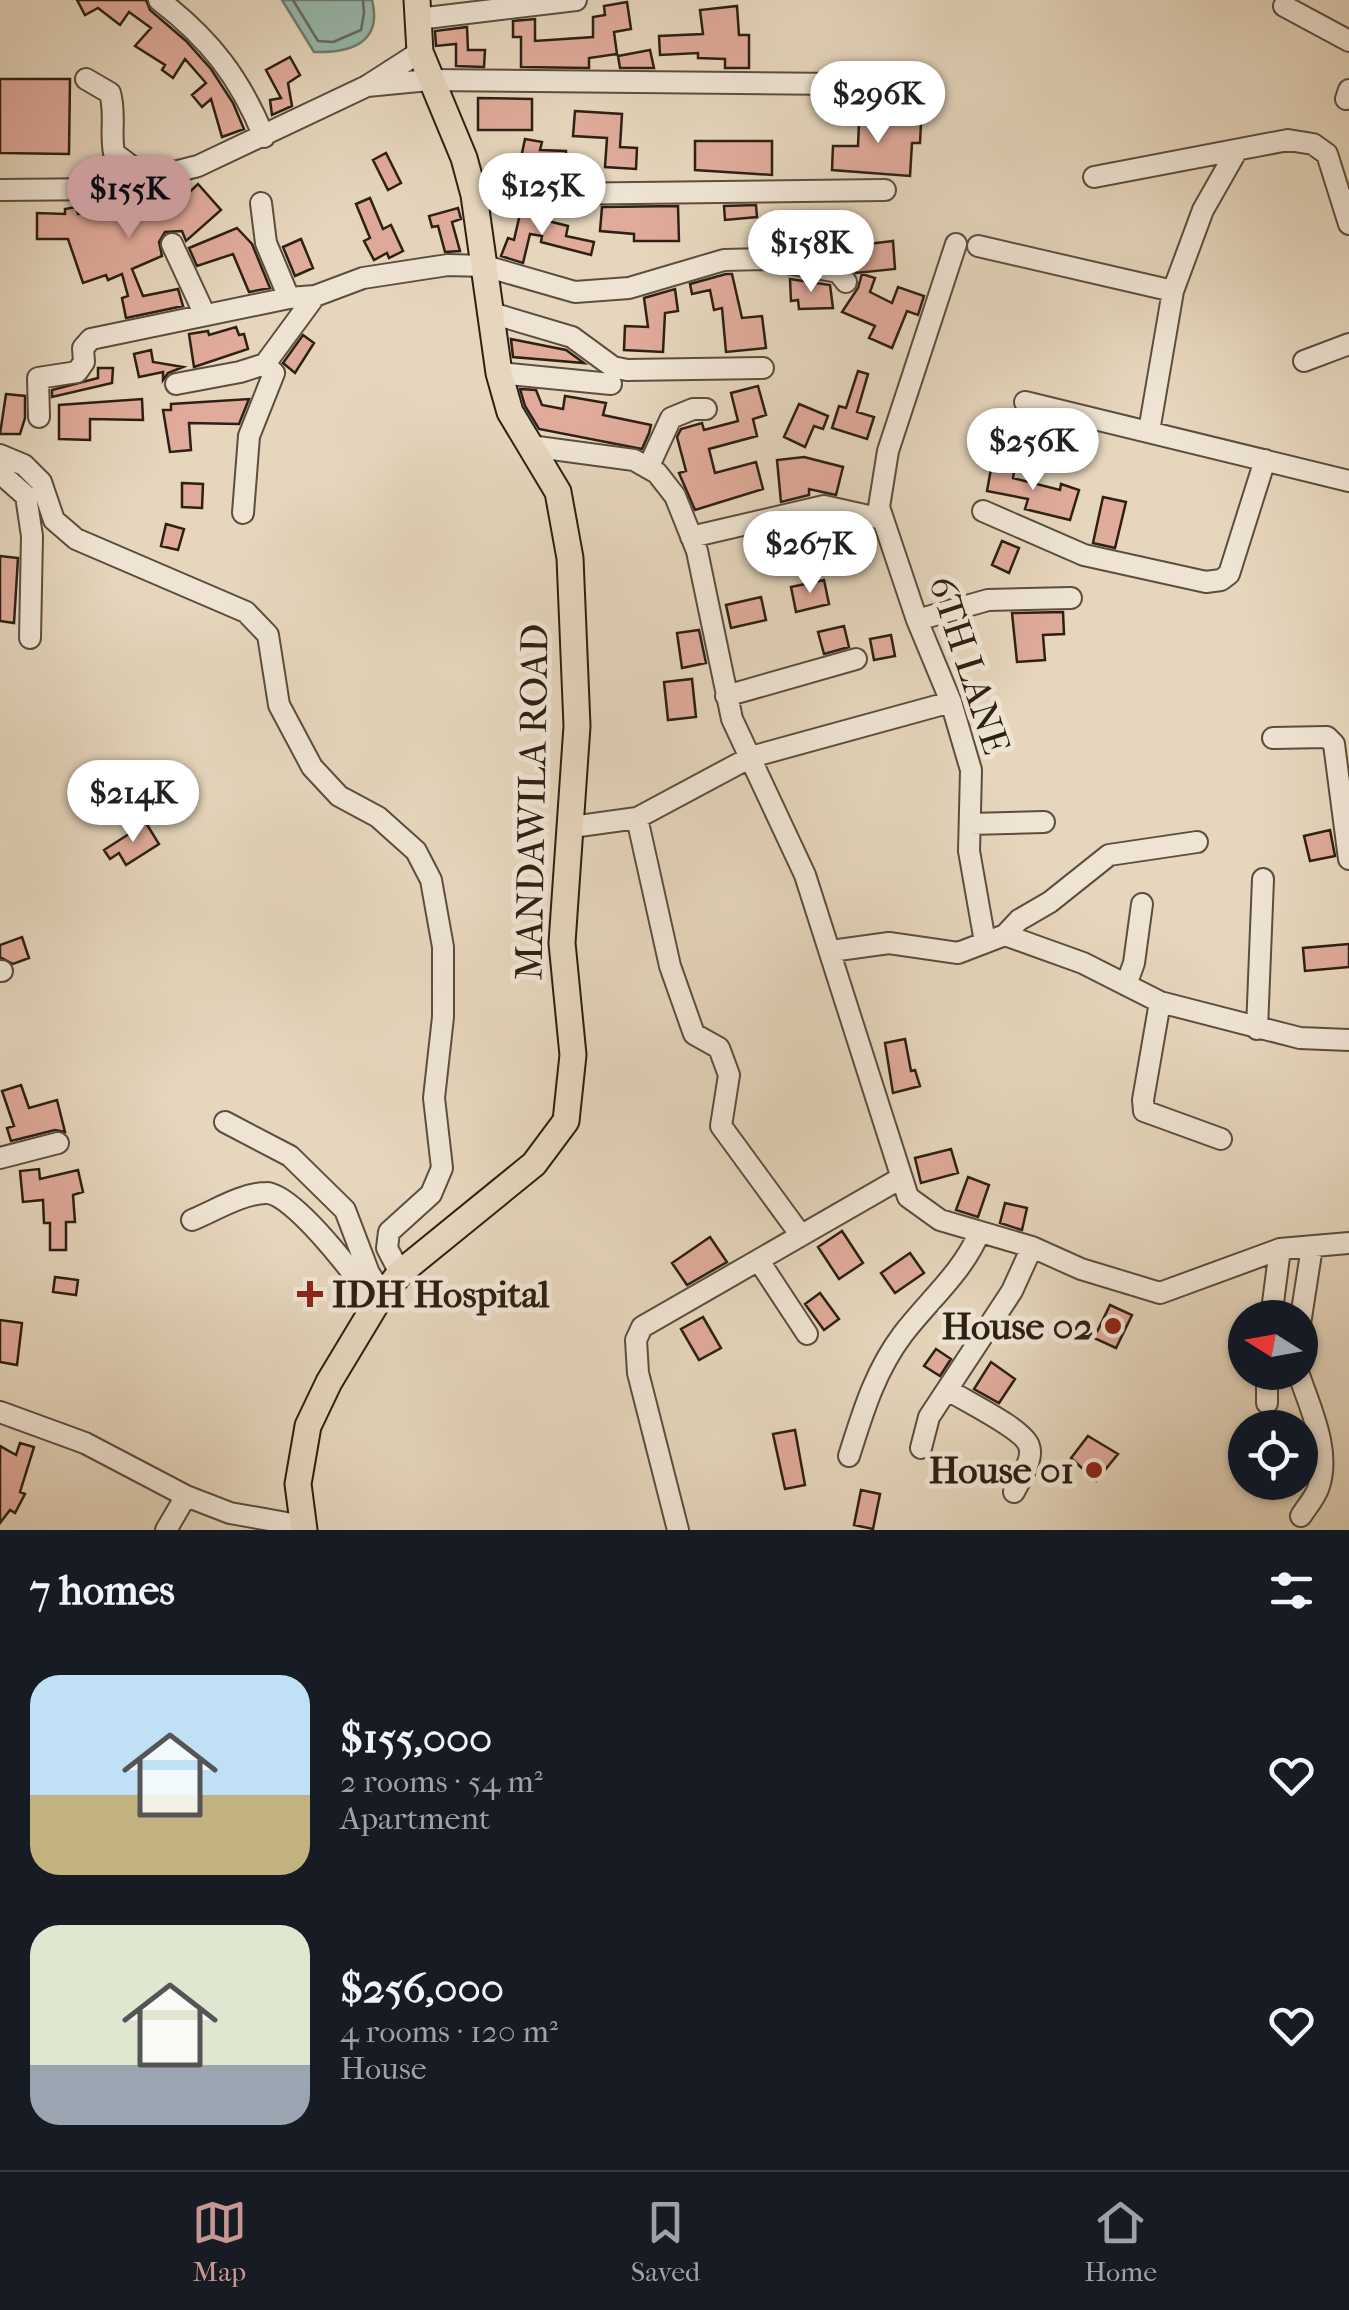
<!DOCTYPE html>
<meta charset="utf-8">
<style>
:root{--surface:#171b24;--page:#20242c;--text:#f1f3f6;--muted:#9ea1a6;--line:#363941;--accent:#c59692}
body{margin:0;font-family:"IM FELL French Canon",serif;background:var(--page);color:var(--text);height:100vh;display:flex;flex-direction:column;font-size:38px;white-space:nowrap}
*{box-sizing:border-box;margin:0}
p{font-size:32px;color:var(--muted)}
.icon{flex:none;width:55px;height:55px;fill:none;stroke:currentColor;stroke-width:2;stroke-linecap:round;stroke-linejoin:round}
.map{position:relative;height:1530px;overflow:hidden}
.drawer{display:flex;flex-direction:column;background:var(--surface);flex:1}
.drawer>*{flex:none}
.needle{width:65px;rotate:281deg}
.buttons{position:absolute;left:1228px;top:1300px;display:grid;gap:20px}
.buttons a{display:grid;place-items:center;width:90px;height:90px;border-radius:50%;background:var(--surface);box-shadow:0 2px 8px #0004;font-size:50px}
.price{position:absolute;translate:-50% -85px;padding:0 22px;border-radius:35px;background:#fff;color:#222;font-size:32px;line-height:65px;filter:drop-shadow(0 2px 5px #0008)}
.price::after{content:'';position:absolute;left:50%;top:60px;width:30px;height:22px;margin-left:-15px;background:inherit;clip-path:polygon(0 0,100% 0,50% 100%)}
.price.current{background:var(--accent);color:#111}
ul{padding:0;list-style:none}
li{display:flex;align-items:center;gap:30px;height:250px;padding:0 30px}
li span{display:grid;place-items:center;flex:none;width:280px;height:200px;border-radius:30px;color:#555}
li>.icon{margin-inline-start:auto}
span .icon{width:120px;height:120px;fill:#fffc;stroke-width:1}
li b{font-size:42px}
h2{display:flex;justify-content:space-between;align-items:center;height:120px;padding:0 30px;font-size:42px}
.tab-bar{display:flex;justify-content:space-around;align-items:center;height:140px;border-top:2px solid var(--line);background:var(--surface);font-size:28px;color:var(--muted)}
.tab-bar a{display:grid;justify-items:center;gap:5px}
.tab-bar .current{color:var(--accent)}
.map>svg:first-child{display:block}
.water{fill:#97b9ad;stroke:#6d7c70;stroke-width:2.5}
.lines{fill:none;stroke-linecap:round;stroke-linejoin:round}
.shore{stroke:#626c60;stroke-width:2.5}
.building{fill:#e0ab9b;stroke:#2d2014;stroke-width:2.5}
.minor-casing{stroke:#5b4e3e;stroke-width:24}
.major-casing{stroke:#2d2014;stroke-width:29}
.minor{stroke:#efe4d4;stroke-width:20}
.major{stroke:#e6d6bd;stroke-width:25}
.poi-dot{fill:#8f2418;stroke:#efe4d4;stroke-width:4}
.labels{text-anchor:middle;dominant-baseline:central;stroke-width:10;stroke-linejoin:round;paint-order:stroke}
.street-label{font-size:38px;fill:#2d2014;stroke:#efe4d4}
.poi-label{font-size:38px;font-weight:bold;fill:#2d2014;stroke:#efe4d4;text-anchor:end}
</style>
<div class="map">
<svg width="1349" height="1530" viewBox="0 0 1349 1530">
<rect width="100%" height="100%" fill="#e6d6bd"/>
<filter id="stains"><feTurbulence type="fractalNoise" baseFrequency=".002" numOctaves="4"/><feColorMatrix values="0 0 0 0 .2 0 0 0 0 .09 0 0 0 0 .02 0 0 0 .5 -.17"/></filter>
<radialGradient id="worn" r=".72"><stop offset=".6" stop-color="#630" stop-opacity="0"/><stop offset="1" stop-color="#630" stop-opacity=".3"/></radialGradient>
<path class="water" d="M282,0h90c11,44 -23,53 -58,52z"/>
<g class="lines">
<path class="shore" d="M293,0l25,41 15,1 28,-12 3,-17 -1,-13"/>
</g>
<path class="building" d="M77,0h69l4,10 36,31 25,28 22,34 11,26 -22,8 -11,-38 -9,8 -10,-12 14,-12 -21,-24 -12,19 -11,-8 3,-5 -30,-19 16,-18 -22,-16 -9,13 -22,-17 -13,7z
M627,2l4,27 -17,3 3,22 -28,4v10l-68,-1v-30h-8v-16l22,-2v22l58,-4v-20l12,-2 -1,-9z
M737,6l2,29h10v33h-24v-9l-27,-1v-5l-38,2 -1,-19 44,-2 -3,-24z
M467,27l1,23h17l-1,17 -28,-1v-22l-20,2 -1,-15z
M650,50l4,18h-34l-2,-12z
M290,57l10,18 -12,8 4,23 -20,9 -2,-15 11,-2 -15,-28z
M0,79h70l-1,75 -69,-1z
M478,98l54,1v31h-54z
M860,100l16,1v20l45,2 -1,20h-8l-2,33 -78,-6 1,-24h25z
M575,111l47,3 -2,33 17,1 -1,21 -31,-2 2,-29 -34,-2z
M525,139l17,3 -2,8 26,1 -1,24 -47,-3z
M695,141h77v34l-77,-5z
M386,153l15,30 -13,7 -15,-30z
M198,184l23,26 -35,31 -4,-10 -17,1 -6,10 3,14 -30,13 11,27 35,-7 5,17 -57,12 -4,-20 6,-2 -6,-22 -14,6 -2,-5 -23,8 -15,-44h-31v-26l28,1v-5l11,-2 2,7 30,-7 2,7 41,-13 21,-10 6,12z
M370,198l13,31 8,-4 12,26 -14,7 -2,-5 -13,7 -10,-19 6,-3 -14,-34z
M756,205l1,12 -32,3 -1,-14z
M678,206l1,35h-45v-7l-34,-3 2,-24z
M458,208l3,11 -9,3 8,29 -15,1 -7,-26 -6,1 -3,-11z
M520,214l48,12 -2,10 28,6 -3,13 -50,-13 1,-6 -12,-2 -7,29 -22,-7 7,-18 6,2z
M237,228l15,16 18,44 -21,4 -16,-38 -36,12 -8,-18z
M301,239l12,29 -18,8 -12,-29z
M893,241l2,28 -39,4 -2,-4 -3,-23z
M726,274h6l10,44 20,-2 4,32 -40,4 -4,-44 -8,2 -4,-20 -18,4 -2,-10z
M862,274l13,4 -5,14 22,11 6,-16 26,9 -6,19 -11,-4 -15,37 -23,-10 6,-12 -33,-14 16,-24z
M790,279l40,6 3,23 -34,1 -1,-9 -7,1z
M675,289l3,22 -13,2 -2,39 -39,-2 1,-24 23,1 -4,-29z
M236,327l3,8 5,-1 4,15 -54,18 -5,-33 19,-3 1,4z
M303,335l11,8 -19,30 -12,-10z
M511,339l55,11 18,13 -71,-6z
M151,350l2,12 30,5 -15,6 -5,7v-8l-24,5 -5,-23z
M98,368h15l-1,15 -60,14v-7l46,-12z
M858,371l10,3 -11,38 17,5 -7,22 -35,-11 7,-22 7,2z
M758,386l8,29 -13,4 4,17 -48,13 6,24 41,-11 7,27 -68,21 -16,-37 7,-2 -9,-34 4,-8 21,-6 2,7 34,-9 -7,-28z
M520,389l16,1 6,15 21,4 2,-13 41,7 -3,12 48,10 -2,8 -7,16 -103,-20 -14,-23z
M6,394l19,2v22l-5,16h-20z
M142,399l1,21 -53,-1v21l-31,-1v-34z
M249,399l-10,25 -50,-1 2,27 -21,2 -7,-42h8v-6z
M799,404l29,12 -5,13 -9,-3 -9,21 -21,-10z
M804,457l39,10 -7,28 -27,-6v6l-28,7 -4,-42z
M992,463l23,4 -2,11 47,12 1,-6 18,6 -9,30 -45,-11 3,-10 -41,-8z
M182,483l21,1 -1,24 -20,-1z
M1103,497l23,5 -11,46 -22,-5z
M822,523l3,11 25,-5 6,29 -21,4 -3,-18 -26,8 -6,-23z
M166,524l18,5 -6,21 -17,-4z
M1002,541l17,7 -10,25 -17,-8z
M0,556l18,2 -4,65 -14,-2z
M824,580l5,24 -33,8 -5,-25z
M761,597l5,23 -35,8 -5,-23z
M1063,612l1,22 -21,1 2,25 -28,2 -5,-49z
M844,626l5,21 -25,7 -6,-22z
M699,630l7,33 -24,5 -5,-35z
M891,635l4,21 -21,4 -4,-21z
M692,679l4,38 -28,3 -4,-38z
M146,823l13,21 -33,21 -7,-12 -9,6 -6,-9z
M1330,830l5,26 -25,5 -6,-25z
M22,937l7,21 -16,6 -13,-7v-12z
M1349,944v23l-44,4 -2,-23z
M905,1039l6,32 4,-1 5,16 -27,7 -8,-50z
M21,1085l8,23 28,-8 8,32 -10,-2 -44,11 -4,-13 7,-2 -12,-35z
M951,1149l7,24 -37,10 -6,-25z
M39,1169l1,10 38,-9 5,22 -10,3 2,27h-9v28h-16v-27h-6l-1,-23 -20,2 -3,-31z
M968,1177l21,8 -11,32 -22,-7z
M1005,1203l22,5 -5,22 -22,-7z
M842,1231l21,32 -24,16 -21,-32z
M710,1237l17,25 -40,23 -15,-22z
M910,1253l14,20 -29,20 -14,-20z
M55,1277l23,3 -2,15 -23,-3z
M820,1293l19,26 -15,11 -19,-26z
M1110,1305l22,10 -16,33 -22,-10z
M703,1317l18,31 -22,12 -18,-31z
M0,1320l22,3 -5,42 -17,-3z
M936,1349l15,10 -11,17 -16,-10z
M991,1362l24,17 -16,24 -25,-14z
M795,1430l10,55 -20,4 -12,-55z
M1088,1436l30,18 -22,27 -25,-23z
M20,1443l14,4 -14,45 5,2 -10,19 -5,-3 -10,13v-77l16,9z
M861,1490l19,4 -7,35 -19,-4z"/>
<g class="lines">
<g class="minor-casing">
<path id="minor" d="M159,0c51,39 81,78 105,137
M1284,6l65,35
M418,19l158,-19
M86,79l24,14c6,21 0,39 4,60l34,26
M367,86l62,-6 412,4
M1346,99l3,-9
M1094,177l194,-37 25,4 14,10 22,70
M0,190l108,-1 90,-23 169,-80 53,-34
M474,195l411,-5
M261,203l5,40 23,55
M172,244l33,71
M956,244l-68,207 -9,56 38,113 34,82 20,68 -2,81 16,91
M978,246l195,45
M488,312l84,25 41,30 14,3 136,-2
M1304,361l45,-17
M499,373l112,11
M176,384l64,-12 25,-8
M1025,402l324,79
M39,417l-1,-39 39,-6 7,-10 -1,-14 8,-9 198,-41 26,-2 48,-18 85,-13 37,1 90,26 54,-4 95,-28 40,-1 74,13 8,10
M1149,431l24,-140 30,-81 33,-58
M530,446l104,14 23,13 18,23 22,55 35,168 73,156 103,322 32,23 92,27 49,22 79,24 120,-44 69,-6
M0,455l24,10 17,17 13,38 22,19 170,73 22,23 11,70 33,62 27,29 39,21 38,34 15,29 12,67v70l-9,81 8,70 -11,26 -42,38 -2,16 13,25
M648,468l23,-50 22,-9h13
M0,473l26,23 6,40 -2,102
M983,511l101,44 122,27 15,-2 8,-6 36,-114
M243,513l6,-77 25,-63 -9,-9 50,-68
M691,537l133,-31 58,13
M917,620l71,-20 83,-2
M726,696l130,-37
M1273,738l54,-1 7,7 15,115
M637,818l33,148 24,68 25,14 10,27 -8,51 79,108
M970,824l74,-2
M572,827l65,-9 114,-61 200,-55
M1005,935l14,-15 31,-18 59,-47 88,-13
M831,951l58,-8 69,10 47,-18 78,28 77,39 140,36 49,2
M0,971h2
M1126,985l8,-22 8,-59
M1160,1002l-17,98 1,11 77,28
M1257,1029l6,-150
M225,1122l65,34 55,54 24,63 14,22
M0,1158l58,-15
M192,1220c22,-9 51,-27 74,-27 26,-1 87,80 104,103
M759,1261l48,73
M1271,1318l9,-69
M1300,1324l12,-77
M1298,1372c12,36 34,80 20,117 -4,10 -12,19 -17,27
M948,1390c17,11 76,39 81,56 5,13 -9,34 -15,46
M1267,1403v-31
M0,1412l85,31 101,53 44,17 73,13
M921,1448l8,-31 83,-126 20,-44
M849,1456c14,-44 26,-85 54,-122 25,-33 60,-62 76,-101
M166,1530l20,-34
M678,1530l-40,-157 -2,-33 6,-13 259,-149"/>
</g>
<g class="major-casing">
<path id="major" d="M304,1530l-6,-46 10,-58 21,-44 47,-78 24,-31 134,-109 32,-43 7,-66 -11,-112 15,-217 -7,-168 -12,-66 -48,-80 -11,-39 -25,-178 -10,-37 -44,-106 -3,-52"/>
</g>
<use href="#minor" class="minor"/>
<use href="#major" class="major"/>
</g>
<g class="poi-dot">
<path d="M305 1279h10v10h10v10h-10v10h-10v-10h-10v-10h10z"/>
<circle cx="1113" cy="1326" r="10"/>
<circle cx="1094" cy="1470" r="10"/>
</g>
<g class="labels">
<g class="street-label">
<text transform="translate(969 665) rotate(72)">6TH LANE</text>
<text transform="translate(532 802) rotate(-89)">MANDAWILA ROAD</text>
</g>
<g class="poi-label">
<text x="332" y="1294" text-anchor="start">IDH Hospital</text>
<text x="1093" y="1326">House 02</text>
<text x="1074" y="1470">House 01</text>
</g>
</g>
<rect width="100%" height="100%" filter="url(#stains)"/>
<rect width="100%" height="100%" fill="url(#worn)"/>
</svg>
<div class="buttons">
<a><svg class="needle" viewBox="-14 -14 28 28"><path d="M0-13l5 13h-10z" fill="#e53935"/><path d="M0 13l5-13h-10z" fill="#9ea1a6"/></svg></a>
<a><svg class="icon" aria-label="locate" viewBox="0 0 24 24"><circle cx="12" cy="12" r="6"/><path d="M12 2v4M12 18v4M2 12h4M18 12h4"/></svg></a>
</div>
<b class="price" style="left:878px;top:146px">$296K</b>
<b class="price" style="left:542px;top:238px">$125K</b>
<b class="price current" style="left:129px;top:241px">$155K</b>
<b class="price" style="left:811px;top:295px">$158K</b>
<b class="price" style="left:1033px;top:493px">$256K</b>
<b class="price" style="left:810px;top:596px">$267K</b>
<b class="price" style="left:133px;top:845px">$214K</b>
</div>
<section class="drawer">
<h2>7 homes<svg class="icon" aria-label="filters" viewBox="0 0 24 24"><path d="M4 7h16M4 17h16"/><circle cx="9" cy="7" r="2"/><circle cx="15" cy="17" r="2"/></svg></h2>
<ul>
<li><span style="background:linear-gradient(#bfe0f5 60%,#c2b280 0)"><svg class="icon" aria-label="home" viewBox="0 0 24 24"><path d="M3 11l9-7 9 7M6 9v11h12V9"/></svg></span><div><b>$155,000</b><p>2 rooms · 54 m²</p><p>Apartment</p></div><svg class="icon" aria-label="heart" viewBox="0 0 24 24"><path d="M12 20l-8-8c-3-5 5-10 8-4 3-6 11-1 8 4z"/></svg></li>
<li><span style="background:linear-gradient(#dfe7d0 70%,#9aa5b1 0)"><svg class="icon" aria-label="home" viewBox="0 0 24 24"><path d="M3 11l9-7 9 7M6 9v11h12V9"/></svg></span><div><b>$256,000</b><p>4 rooms · 120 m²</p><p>House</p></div><svg class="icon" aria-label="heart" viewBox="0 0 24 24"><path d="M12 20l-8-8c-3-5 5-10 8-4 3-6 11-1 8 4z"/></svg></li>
</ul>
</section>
<nav class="tab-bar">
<a class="current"><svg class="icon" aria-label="map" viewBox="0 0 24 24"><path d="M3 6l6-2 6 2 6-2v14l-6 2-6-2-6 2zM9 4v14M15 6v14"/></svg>Map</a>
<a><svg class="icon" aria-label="saved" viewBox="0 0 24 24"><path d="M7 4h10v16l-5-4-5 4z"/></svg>Saved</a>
<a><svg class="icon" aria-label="home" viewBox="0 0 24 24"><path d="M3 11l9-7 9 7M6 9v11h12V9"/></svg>Home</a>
</nav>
